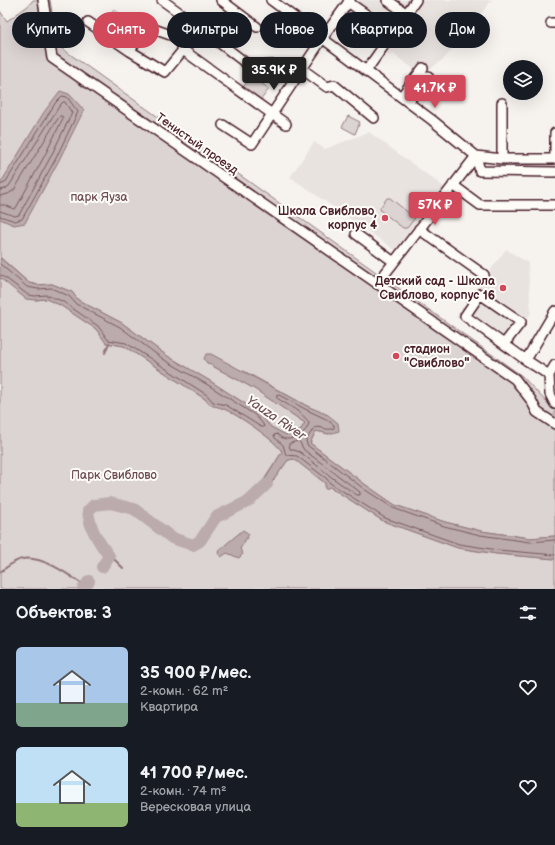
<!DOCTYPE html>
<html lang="ru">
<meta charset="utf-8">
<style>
:root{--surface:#171b24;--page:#20242c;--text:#f1f3f6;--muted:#9ea1a6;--accent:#d1495b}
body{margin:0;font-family:"Balsamiq Sans",sans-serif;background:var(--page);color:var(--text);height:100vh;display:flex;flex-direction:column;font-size:15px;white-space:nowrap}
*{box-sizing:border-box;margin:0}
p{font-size:13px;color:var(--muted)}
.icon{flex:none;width:22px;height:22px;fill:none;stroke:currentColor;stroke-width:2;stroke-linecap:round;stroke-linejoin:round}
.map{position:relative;height:589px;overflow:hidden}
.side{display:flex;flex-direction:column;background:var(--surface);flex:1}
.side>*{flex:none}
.hud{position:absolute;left:12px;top:12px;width:531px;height:36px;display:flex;gap:8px}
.controls{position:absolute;left:503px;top:60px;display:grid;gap:8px}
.controls a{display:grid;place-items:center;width:40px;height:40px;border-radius:50%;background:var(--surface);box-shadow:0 4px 16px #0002;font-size:20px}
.price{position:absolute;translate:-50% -34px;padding:0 9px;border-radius:4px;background:var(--accent);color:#fff;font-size:13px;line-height:26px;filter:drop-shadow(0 1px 2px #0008)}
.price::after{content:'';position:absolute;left:50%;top:24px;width:12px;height:9px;margin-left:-6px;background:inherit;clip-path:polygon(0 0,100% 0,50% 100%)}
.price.current{background:#222;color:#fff}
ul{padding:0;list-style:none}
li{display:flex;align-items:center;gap:12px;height:100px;padding:0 16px}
li span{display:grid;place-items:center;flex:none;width:112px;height:80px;border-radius:6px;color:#555}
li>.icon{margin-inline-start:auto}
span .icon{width:48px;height:48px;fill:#fffc;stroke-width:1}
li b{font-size:17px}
h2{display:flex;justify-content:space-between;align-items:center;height:48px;padding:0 16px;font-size:17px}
.pill{padding:0 14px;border-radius:18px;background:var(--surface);box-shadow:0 4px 16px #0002;font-size:14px;line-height:36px}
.pill.current{background:var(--accent);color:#fff}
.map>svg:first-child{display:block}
.built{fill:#e9e3e0}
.green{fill:#dcd4d2;stroke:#937a7e}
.water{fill:#bbabac;stroke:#8e7378}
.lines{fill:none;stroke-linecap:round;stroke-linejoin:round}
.shore{stroke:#77575f;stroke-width:1}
.stream{stroke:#8e7378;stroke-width:2}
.river{stroke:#bbabac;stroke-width:12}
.minor-casing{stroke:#4a1f2b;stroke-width:12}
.minor{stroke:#fdfcf7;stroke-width:9}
.poi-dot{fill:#d1495b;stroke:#fdfcf7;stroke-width:1.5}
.labels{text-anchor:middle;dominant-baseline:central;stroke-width:4;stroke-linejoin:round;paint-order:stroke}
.street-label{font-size:12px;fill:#4a1f2b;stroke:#fdfcf7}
.park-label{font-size:12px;fill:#6e4c55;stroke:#fdfcf7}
.poi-label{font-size:12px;font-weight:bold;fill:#4a1f2b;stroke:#fdfcf7;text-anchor:end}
.water-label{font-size:13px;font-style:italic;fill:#725058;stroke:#fdfcf7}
</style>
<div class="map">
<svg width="555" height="589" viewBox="0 0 555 589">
<rect width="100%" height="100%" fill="#f6f3ef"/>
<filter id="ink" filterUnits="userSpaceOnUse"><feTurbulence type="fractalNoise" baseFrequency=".025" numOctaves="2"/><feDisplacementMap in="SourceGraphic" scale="8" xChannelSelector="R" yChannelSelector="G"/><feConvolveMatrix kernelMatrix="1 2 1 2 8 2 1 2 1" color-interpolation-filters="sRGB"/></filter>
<g filter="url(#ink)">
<path class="built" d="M358,0h134l-48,59 -22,16 -29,-21 -2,2 -13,-9 11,-23 -33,-22z
M369,132l75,55 -49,63 -105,-73 24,-35 11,7z
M506,249l22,14 3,50 -28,39 -47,-35z"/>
<path class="green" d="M33,0h17l7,45 465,331 29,31 4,2v127l-25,2 -49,-7 -36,-9 -50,-17 -29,-20 -56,-42 6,-12 13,3 -1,-19 -21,-9 -63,-35 -37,-8 46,25 52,35 -6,9 -13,3 -15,-8 -13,-15 -48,-31 -44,-26 -44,-32 -44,-23 -6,-8 -20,-8 -14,1 -9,-2 -29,-26v-246l7,10 21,-15z
M114,9l14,12 -4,6 -15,-12z
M252,76l17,13 -9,12 -17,-14z
M348,116l12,6 -5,12 -13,-7z
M387,198h3l25,20 -8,10h-4l-22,-17 -1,-3z
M0,278l35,22 11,-1 14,6 36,24 10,14 18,3 81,53c8,10 8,5 19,10 11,4 54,33 58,43l-30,46 18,-13 18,-25 6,-1 36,28 53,34 75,27 39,6 58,5v30h-555z"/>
<path class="water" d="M60,91l9,3 15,16 -26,52 -33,61 -11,2 -14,-6v-35l44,-72z
M0,258l29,25 9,2 14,-1 20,8 6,8 44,23 44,32 44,26 48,31 13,15 15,8 13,-3 6,-9 -52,-35 -46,-25 -3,-4 2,-5h5l96,52 21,9 10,8 1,8 -10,3 -13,-3 -6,12 56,42 29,20 50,17 36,9 49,7 25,-2v23l-58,-5 -39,-6 -75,-27 -53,-34 -5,2v-6l-31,-24 -6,1 -18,25 -19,14 13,-18 18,-29c-4,-10 -47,-39 -58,-43 -11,-5 -11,0 -19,-10l-81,-53 -18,-3 -10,-14 -36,-24 -14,-6 -11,1 -9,-1 -26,-21z
M243,530l6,4 -9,15 3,5 -4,4 -12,-5 -6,4 -3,-4 1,-3z"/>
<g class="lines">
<path class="shore" d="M0,185l5,-2 51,-81 6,-6 5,1 11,15 -23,48 -33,59 -7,2 -15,-5
M0,190l5,-1 4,-3 51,-81 3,-3h2l7,11 -22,45 -31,57 -4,1 -15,-5
M0,196l8,-2 6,-4 43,-70 3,-4h2l1,2 -18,37 -29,53 -2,1 -9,-4h-5
M0,264l27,23 11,2 13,-1 18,8 7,8 44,23 43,32 45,26 47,30 8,9 1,3h-3l-35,-22 -13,-3 -6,-7 -81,-52 -18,-3 -10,-14 -36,-25 -16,-6 -11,1 -7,-1 -21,-16 -7,-4
M299,441l5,9 56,42v3h-3l-23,-16 -34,-27 -10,-3 -1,-5z
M555,540l-25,2 -50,-7 -36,-9 -51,-18 -29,-19 -57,-44 -1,-5 8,-12c7,-3 12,4 20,0v-3l-8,-6 -21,-10 -26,-14 -3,1 1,2c9,6 27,15 32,25 -2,9 -13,17 -23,16 -3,0 -7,-3 -9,-5l-3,1 1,3 8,7 3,10 11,1 30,23 3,4 55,35 74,26 39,6 57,5"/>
<path class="stream" d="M105,353l4,-10
M109,556l4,2 10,10
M0,572c6,-4 15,-12 22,-13 20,-4 47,16 63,27"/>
<path class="river" d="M102,567l7,-11c-10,-14 -19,-26 -21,-45l6,-6 16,-2 24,6 38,29 21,7 7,-4 16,-24 33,-16 18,-17
M83,589l6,-8"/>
<g class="minor-casing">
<path id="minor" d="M43,0l9,58 463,321 16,21 6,12 18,12
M162,0l29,21
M221,0l36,27
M271,0l161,120 44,36 26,3h53
M387,0l20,14
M348,2l33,23 -4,8
M88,22l42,29
M551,23h4
M179,38l-34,-12 -15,25 35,21 18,-22
M302,69l25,18 7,-2 40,33
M366,71l50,-71
M401,97l22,-29
M408,102l20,-26
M502,103v56
M286,124l-103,-74 -4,-12 12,-17 60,46 21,-2 22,16
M223,125l29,19 70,-105 28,-39
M476,156l4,15 75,1
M555,159v-26
M453,185l27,20h75
M419,229l65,46
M356,234l38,28
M377,284l99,-128
M504,344l17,-22 -41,-28 -15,22 61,44
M555,365l-6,10 1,19 5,10
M549,375l-23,-15 29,-49"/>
</g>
<use href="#minor" class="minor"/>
</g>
</g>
<g class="poi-dot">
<circle cx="385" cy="218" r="4"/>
<circle cx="503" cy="288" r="4"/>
<circle cx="396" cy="356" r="4"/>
</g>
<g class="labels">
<g class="street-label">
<text transform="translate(197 144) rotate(35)">Тенистый проезд</text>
</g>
<g class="park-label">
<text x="99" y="197">парк Яуза</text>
<text x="114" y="475">Парк Свиблово</text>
</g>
<g class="poi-label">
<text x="377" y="211">Школа Свиблово,<tspan x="377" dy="14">корпус 4</tspan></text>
<text x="495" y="281">Детский сад - Школа<tspan x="495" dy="14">Свиблово, корпус 16</tspan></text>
<text x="404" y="349" text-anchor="start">стадион<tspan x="404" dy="14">"Свиблово"</tspan></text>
</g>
<g class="water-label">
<text transform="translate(276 418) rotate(34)">Yauza River</text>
</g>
</g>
</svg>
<div class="controls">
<a><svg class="icon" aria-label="layers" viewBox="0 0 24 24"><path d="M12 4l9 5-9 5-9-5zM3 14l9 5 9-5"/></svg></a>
</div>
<b class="price current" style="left:274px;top:91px">35.9K ₽</b>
<b class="price" style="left:435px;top:109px">41.7K ₽</b>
<b class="price" style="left:435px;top:226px">57K ₽</b>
<div class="hud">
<a class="pill">Купить</a>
<a class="pill current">Снять</a>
<a class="pill">Фильтры</a>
<a class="pill">Новое</a>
<a class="pill">Квартира</a>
<a class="pill">Дом</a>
</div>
</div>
<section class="side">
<h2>Объектов: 3<svg class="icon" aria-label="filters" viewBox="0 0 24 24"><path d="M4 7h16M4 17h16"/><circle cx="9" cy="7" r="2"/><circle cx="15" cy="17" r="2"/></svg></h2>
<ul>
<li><span style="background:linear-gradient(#a9c7e8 70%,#7fa58c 0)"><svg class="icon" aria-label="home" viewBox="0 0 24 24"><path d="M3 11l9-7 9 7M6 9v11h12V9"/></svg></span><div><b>35 900 ₽/мес.</b><p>2-комн. · 62 m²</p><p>Квартира</p></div><svg class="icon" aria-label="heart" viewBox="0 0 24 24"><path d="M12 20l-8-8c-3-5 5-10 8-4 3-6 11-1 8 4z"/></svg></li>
<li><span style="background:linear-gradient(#bfe0f5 70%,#8fb573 0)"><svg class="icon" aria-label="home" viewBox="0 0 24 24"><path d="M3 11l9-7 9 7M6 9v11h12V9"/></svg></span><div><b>41 700 ₽/мес.</b><p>2-комн. · 74 m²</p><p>Вересковая улица</p></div><svg class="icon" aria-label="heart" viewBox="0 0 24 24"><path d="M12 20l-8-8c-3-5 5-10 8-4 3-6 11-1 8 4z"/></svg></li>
</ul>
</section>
